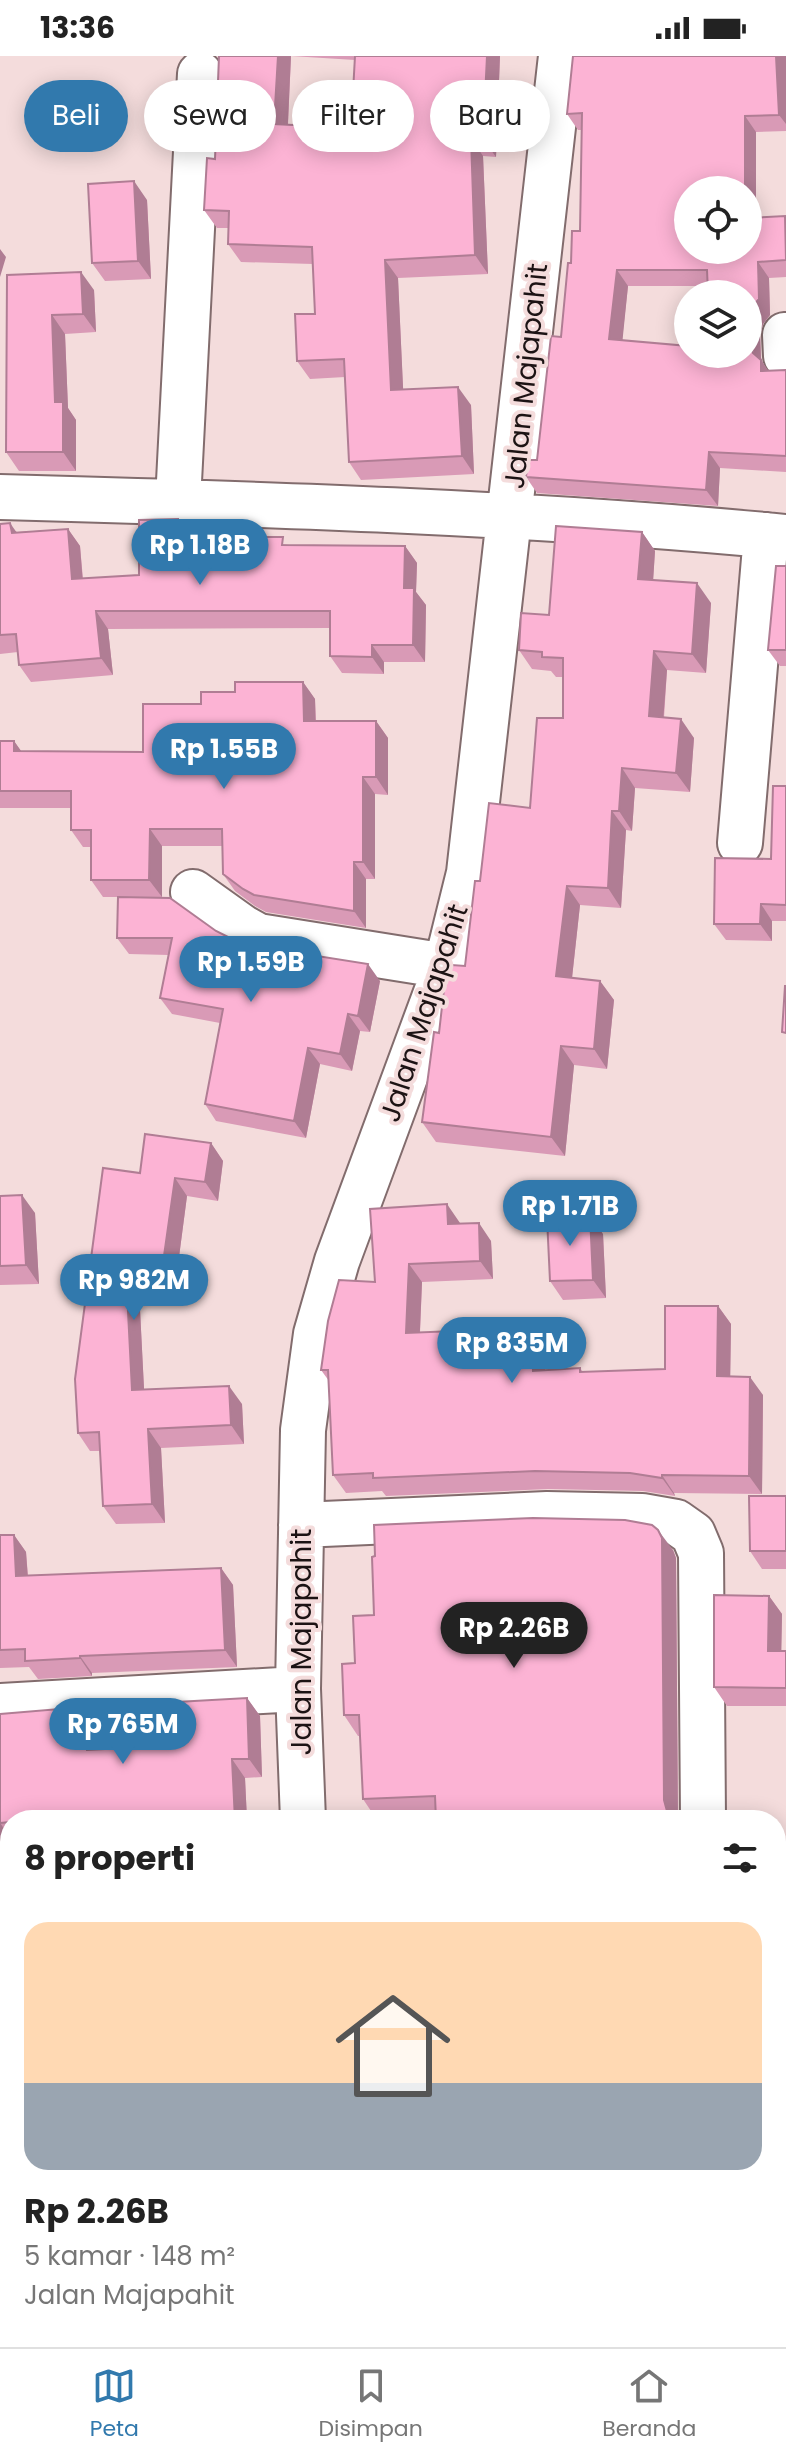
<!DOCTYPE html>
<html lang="id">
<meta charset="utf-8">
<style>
:root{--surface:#fff;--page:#f2f2f2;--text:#222;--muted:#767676;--line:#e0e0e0;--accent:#3179ad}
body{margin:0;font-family:Poppins,sans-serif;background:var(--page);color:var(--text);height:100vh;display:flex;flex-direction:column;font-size:30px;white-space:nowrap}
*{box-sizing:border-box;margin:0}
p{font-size:26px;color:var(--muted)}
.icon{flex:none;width:44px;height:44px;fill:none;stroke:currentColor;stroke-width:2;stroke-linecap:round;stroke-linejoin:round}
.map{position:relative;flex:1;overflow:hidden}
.panel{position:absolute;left:0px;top:1754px;width:786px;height:538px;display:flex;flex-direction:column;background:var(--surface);border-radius:32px 32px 0 0;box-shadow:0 4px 20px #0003}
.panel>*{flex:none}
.top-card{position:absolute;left:24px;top:24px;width:738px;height:72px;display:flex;gap:16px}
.fabs{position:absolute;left:674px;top:120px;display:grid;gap:16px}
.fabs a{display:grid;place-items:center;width:88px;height:88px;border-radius:50%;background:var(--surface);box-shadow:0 4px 20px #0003;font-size:40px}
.price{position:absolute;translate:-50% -68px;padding:0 18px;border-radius:28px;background:var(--accent);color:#fff;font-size:26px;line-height:52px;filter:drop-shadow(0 2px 4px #0008)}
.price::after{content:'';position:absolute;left:50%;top:48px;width:24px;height:18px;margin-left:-12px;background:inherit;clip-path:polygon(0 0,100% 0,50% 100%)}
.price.current{background:#222;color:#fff}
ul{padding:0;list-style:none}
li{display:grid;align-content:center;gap:16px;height:424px;padding:0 24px}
li span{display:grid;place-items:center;height:248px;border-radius:24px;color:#555}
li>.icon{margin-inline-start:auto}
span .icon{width:144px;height:144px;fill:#fffc;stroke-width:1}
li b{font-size:34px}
h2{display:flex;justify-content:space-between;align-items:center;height:96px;padding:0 24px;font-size:34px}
.pill{padding:0 28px;border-radius:36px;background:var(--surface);box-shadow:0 4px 20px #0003;font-size:28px;line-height:72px}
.pill.current{background:var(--accent);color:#fff}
.status{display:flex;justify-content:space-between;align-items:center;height:56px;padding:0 40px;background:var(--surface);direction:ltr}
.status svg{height:22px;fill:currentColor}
.tabs{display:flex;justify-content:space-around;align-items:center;height:112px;border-top:2px solid var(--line);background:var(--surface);font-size:22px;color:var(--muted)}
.tabs a{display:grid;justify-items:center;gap:4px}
.tabs .current{color:var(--accent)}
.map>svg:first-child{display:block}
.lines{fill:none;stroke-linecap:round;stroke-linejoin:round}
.street-casing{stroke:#826c6d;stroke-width:48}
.street{stroke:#fff;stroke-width:44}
.wall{fill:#d99ab6;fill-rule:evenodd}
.shaded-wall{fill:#b07d94}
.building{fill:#fcb3d4;stroke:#b07d94;stroke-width:2;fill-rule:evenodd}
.labels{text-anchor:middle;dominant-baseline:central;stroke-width:8;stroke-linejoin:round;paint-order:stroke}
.street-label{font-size:28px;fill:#1c1314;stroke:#f4dcdc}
</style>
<div class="status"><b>13:36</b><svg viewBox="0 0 49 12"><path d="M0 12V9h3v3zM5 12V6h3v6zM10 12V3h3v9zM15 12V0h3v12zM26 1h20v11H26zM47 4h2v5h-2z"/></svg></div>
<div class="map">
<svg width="786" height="2291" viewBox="0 0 786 2291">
<rect width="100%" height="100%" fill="#f4dcdc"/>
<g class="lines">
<g class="street-casing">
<path id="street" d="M785,279l1,21
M0,441c262,7 525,15 786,40
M178,445l22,-427
M740,787l26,-308
M193,836l49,35 16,9 188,30
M301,1469l246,-11 95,2 34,6 17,12 8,19 2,267
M0,1650l298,-17
M303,1764l-5,-131 5,-259 13,-96 21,-73 109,-295 23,-93 92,-817
M319,2282v9"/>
</g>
<use href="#street" class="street"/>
</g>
<path class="wall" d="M219,0h281l-4,101 -13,-1 5,118 -90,4 5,111 68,16 3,69 -113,6 -12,-18 -4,-85 -35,2 -13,-18 18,-47 -2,-50 -72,-2 -13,-18 1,-16h-12l-13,-18 11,-51zM291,0l64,4 -4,68 -63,-3z
M786,0v75l-30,1v86l29,-2 1,1v60l-17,1 1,37 -7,9 -3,11 1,23 2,5 5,8 18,-1v102l-66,-4 -2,38 -181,-13 -11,-16 11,-17 24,-123 10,-74 9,-32 2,-101h-4l-11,-16zM628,230h80l40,68 -126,-14z
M147,144l4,79 -46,2 -13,-18z
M7,219l87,15 2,42 -31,2 3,74 8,12v51h-57l-13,-19z
M229,467l9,14 51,8 116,1 12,17 -1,29 10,13 -1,57h-41v12l-42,-1 -12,-17v-28l-222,1 5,46 -82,7 -12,-17 -1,-13 -18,2v-130l17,8 51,-3 12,17 3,33 56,-4 42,-51z
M642,476l13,19 -2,29 58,23 -5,70 -39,-3 -3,48 30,20 -4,54 -55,-4 -3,43 -6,-1 -5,78 -41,-3 -8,73 28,3 14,19 -7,69 -33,-4 -9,91 -129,-14 -14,-20 17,-89 26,-67 15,-85 50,-73 33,-90v-41h-7l-5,-6 -19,-2 -13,-19 30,-35z
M786,510v100h-6l-12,-16z
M303,626l12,17 1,22h60l12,17v57l-13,-1v85h-9v49l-100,-16 -11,-6 -20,-15 -12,-17 -1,-28h-60v51h-59l-12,-17v-33h-8l-12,-17v-22h-71v-67h14l7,10 122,1 58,-48 34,-12z
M786,730v135h-14v20l-46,-1 -12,-16 57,-65z
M216,875l26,13 138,37 -10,51 -10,-1 -8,40 -32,-7 -14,74 -90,-17 -11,-17 15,-81 -48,-9 -12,-16 9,-43 -40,-1 -12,-16z
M211,1087l12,18 -5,40 -31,-5 -13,99 -35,-5 5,99 98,15 2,40 -83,4 4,75 -49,1 -13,-18 -3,-55h-10l-12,-18 62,-260z
M0,1140l35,17 4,71 -39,1z
M460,1167l31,18 2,38 -71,3 -2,51 111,-5 13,18 1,24 35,-2 3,4 82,-3 53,-63 13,18 -1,52 33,19 -1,99 -88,-1 1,3 -32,-5 -95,-2 -162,7 -4,-5 -36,2 -13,-18 -4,-94 -8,-11 54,-88z
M603,1178l3,64 -43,2 -13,-19z
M786,1440v73h-24l-12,-18z
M0,1479h14l12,17 2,24 193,-8 12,17 4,82 -145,6v3l-54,3 -9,-12 -29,1z
M673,1494l3,8 2,262h-242v-3l-59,3 -14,-21 -3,-63h-2l-14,-21 11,-52 19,-48z
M769,1540l13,18 -1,37h5v55h-59l-13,-19z
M247,1642l13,18 2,61 -17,1 2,42h-237v58h-10v-164l83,-7 13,19 2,24 63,-4z
M776,1777l10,10v79h-10z"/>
<path class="shaded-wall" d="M278,0h13l-4,86 -13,-18z
M487,0h13l-4,101 -13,-18z
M776,0h10v68l-7,-9z
M745,60l11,16v102l-8,-11v-33h-3z
M471,82l12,18 5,118 -13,-19z
M134,125l13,19 4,79 -13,-18z
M0,193l6,8 -6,20z
M385,204l13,18 6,130 -13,-18z
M758,206l11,16 1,37 -7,9 -3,11 1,23 2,5 9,13 -11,-5 -11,-29 -1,-23z
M617,214l11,16 -7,69 -12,-16z
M81,216l13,18 2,42 -13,-18z
M52,259l13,19 3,74 8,12v51l-13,-19 -8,-50z
M458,331l13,18 3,69 -12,-18z
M709,396l11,16 -2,38 -12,-16z
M10,467l12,17 -10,-7z
M229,467l12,17 -12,-3z
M68,473l12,17 4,51 -12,-18z
M642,476l13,19 -3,47 -14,-19z
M405,490l12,17 -1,29 10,13 -1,57 -12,-17 -9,-57z
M697,527l14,20 -5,70 -14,-19z
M96,555l12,18 5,46 -12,-17z
M372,589l12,17v12l-12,-17z
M654,595l13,19 -5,66 -13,-20z
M303,626l12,17 1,39 -12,-17z
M681,663l13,19 -4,54 -14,-19z
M376,665l12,17v57l-12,-18z
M14,685l12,17 -12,-7z
M622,712l13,20 -3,43 -13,-20z
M363,721l12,17v85l-12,-17z
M612,755l14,19 -5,78 -13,-20z
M150,773l12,17v51l-13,-17z
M354,806l12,17v49l-12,-17z
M567,830l13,19 -10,91 -14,-20z
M761,848l11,17v20l-12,-17z
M368,908l12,17 -10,51 -12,-16z
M600,925l14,19 -7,69 -13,-20z
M348,958l12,17 -8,40 -12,-17z
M561,990l13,19 -9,91 -14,-19z
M308,992l12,16 -14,74 -12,-17z
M211,1087l12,18 -5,40 -13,-19z
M175,1122l12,18 -13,99 -13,-18z
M22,1139l13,18 4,71 -13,-19z
M447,1148l13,19 1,20 -13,-19z
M590,1159l13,19 3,64 -13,-18z
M479,1167l12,18 2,38 -13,-18z
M409,1208l13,18 -3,70 -13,-19z
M126,1216l13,18 6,118 -13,-18z
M718,1250l13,18 -1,71 -13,-19z
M531,1272l13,18 2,43 -13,-18z
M750,1321l13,18 -1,99 -13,-18z
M229,1330l13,18 2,40 -13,-19z
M148,1373l13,19 4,75 -13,-19z
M662,1419l12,18 1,3 -13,-18z
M658,1474l15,20 3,8 2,262h-4l-7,-9 -3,-11z
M14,1479l12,17 3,42 -13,-18z
M221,1512l12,17 4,82 -12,-17z
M769,1540l13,18 -1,56 -13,-19z
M80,1600l12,17v3l-12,-18z
M247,1642l13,18 2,61 -13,-18z
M83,1651l13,19 4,43 -13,-19z
M232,1703l13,19 2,42h-12z
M0,1767l10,14v32l-7,-10z
M779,1777l7,10v71l-8,-10z
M222,2282h13v9h-12z
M759,2282h13l1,9h-14z"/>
<path class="building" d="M219,0h59l-4,68 77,4 4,-72h132l-4,83 -12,-1 4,117 -90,5 6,130 67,-3 4,69 -113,6 -5,-103 -47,2 -2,-47h20l-3,-67 -84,-3 1,-33 -25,-1 3,-52 8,1z
M573,0h203l3,59 -34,1v74h-57v60h60v-32l37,-2 1,44 -28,2 1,37 -8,9 -2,11 1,23 3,11 8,7v11l25,-1v86l-77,-4 -3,38 -180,-13 2,-17h9l14,-124 10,1 7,-74h3l1,-32h8l2,-118 -15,1zM617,214h90l1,24h40v60h-60v-8l-79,-7z
M134,125l4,80 -46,2 -4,-79z
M81,216l2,42 -31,1 3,87h8v50h-57l1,-177z
M178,463v5l51,-1v14h54l-1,8 123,1 -1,42h10l-1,57h-41v12l-42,-1v-45h-234l5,47 -82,7 -3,-31 -16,1v-111l10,-1 2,10 56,-4 4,50 67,-4v-55z
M556,470l86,6 -4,47 59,4 -5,71 -38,-3 -5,65 32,3 -5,54 -54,-5 -3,43h-7l-4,77 -41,-2 -11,90 44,5 -6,68 -33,-3 -10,91 -129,-15 12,-90 5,1 5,-44 8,-24 13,1 10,-85h5l9,-78 41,5 7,-90h26v-60l-21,-1v-5l-23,-2 2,-37 28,2z
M776,510h10v84h-18z
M235,626h68l1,39h72v56h-13v85h-9v49l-100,-16 -11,-6 -20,-15 -1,-45h-72l-1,51h-58v-50h-20v-39h-71v-50h14v10l129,1v-48h58v-12h34z
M773,730h13v119l-25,-1 -1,20h-46l1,-66 56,1z
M118,841l52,1 46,33 26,13 126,20 -10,52 -10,-2 -8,40 -32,-6 -14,73 -89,-17 18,-95 -63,-11 12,-60h-55z
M785,930h1v47l-4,-1z
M145,1078l66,9 -6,39 -30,-4 -14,99 -35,-5 6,118 97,-4 2,39 -83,4 4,75 -49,2 -4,-74 -21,1 -3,-54 28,-211 37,5z
M22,1139l4,70 -26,1v-70z
M447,1148l1,20 31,-1 1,38 -71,3 -3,69 125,-5 2,43 47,-3v4l85,-3v-63h53l-1,70 33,1 -1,99 -87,-1v3l-32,-5 -95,-2 -162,7v-5l-40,2 -5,-105h-7l7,-49 11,-41 36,2 -5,-73z
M590,1159l3,65 -43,1 -3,-63z
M749,1440h37v55h-36z
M533,1462l92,2 27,5 6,5 4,8 2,262 3,11 6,8 -28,1h-209l-1,-24 -72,3 -4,-84h-15l-2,-51 13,-1 -2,-47 21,-1 -2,-58 3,-1 -1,-31z
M0,1479h14l2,41 205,-8 4,82 -145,6v2l-55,3v-12l-25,1z
M714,1539l55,1 -1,55h18v37l-72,-1z
M247,1642l2,61h-17l3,61h-139v-5l-58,5h-28v2l-10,1 3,36h-3v-145l83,-7 4,43 74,-4 -2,-43z
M776,1777h3l-1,71h-2z
M84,2282h138l1,9h-139z
M429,2282h330v9h-330z"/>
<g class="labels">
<g class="street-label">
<text transform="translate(526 320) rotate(-84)">Jalan Majapahit</text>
<text transform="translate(424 957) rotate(-72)">Jalan Majapahit</text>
<text transform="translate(301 1586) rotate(-90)">Jalan Majapahit</text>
</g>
</g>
</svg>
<div class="fabs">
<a><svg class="icon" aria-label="locate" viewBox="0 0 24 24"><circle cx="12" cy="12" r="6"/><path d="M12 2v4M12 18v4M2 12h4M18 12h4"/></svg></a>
<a><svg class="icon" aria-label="layers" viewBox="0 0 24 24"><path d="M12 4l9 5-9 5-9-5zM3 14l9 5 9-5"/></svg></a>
</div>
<b class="price" style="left:200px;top:531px">Rp 1.18B</b>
<b class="price" style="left:224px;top:735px">Rp 1.55B</b>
<b class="price" style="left:251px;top:948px">Rp 1.59B</b>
<b class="price" style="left:570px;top:1192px">Rp 1.71B</b>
<b class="price" style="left:134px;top:1266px">Rp 982M</b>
<b class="price" style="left:512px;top:1329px">Rp 835M</b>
<b class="price current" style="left:514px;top:1614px">Rp 2.26B</b>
<b class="price" style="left:123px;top:1710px">Rp 765M</b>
<div class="top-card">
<a class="pill current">Beli</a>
<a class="pill">Sewa</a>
<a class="pill">Filter</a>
<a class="pill">Baru</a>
</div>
<section class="panel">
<h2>8 properti<svg class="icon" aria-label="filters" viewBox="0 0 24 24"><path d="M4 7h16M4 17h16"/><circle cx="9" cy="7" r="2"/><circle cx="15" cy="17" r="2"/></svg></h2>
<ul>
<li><span style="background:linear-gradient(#ffd9b3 65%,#9aa5b1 0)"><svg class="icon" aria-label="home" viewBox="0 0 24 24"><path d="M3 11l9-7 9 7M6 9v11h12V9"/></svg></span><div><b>Rp 2.26B</b><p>5 kamar · 148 m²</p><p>Jalan Majapahit</p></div></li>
</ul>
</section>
</div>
<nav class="tabs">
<a class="current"><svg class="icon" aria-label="map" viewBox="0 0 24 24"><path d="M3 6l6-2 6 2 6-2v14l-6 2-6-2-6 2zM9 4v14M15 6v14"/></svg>Peta</a>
<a><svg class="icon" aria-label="saved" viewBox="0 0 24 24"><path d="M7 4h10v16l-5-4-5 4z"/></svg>Disimpan</a>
<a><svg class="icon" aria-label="home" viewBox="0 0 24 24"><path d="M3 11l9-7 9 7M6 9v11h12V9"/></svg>Beranda</a>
</nav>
